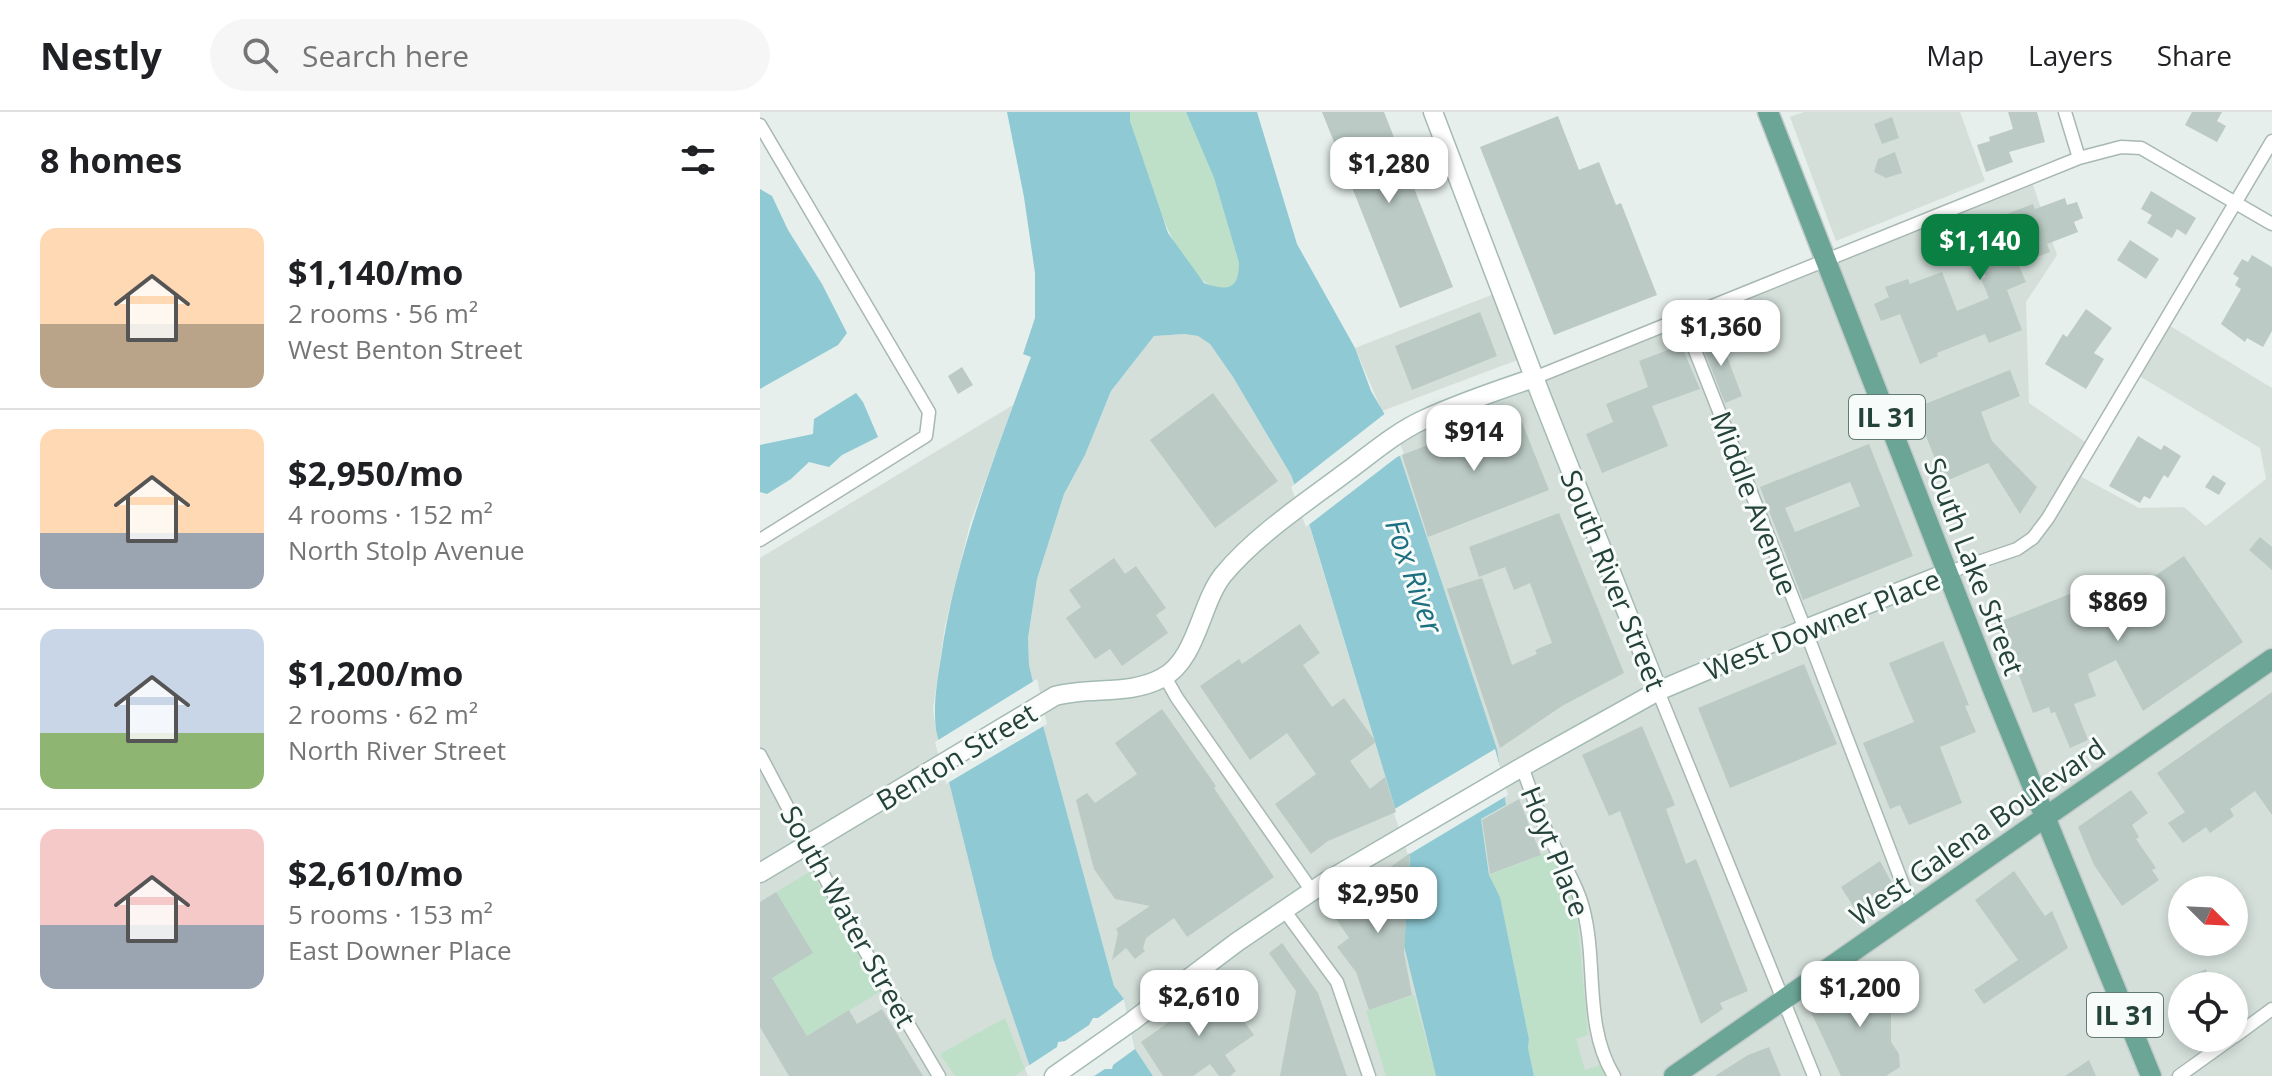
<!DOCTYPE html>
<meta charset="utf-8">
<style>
:root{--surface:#fff;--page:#f6f6f6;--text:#202124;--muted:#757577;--line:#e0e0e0;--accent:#0b8043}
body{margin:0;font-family:"Open Sans",sans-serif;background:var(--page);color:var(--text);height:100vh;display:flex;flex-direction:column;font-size:30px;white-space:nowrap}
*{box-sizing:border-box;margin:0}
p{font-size:26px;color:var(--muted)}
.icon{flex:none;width:44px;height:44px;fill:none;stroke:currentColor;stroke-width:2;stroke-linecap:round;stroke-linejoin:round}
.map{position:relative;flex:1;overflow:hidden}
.details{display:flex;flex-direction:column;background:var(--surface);width:760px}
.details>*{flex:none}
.needle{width:52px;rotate:114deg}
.tools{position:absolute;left:1408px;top:764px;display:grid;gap:16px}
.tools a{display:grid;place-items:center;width:80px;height:80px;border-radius:50%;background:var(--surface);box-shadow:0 4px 12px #0003;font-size:40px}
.price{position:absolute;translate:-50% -68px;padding:0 18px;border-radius:16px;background:#fff;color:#222;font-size:26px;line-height:52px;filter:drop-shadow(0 2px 4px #0008)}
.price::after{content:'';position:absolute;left:50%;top:48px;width:24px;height:18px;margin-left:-12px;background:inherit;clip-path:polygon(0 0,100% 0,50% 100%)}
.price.active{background:var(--accent);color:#fff}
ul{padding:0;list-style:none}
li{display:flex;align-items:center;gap:24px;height:200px;padding:0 40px}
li+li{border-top:2px solid var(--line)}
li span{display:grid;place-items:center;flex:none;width:224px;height:160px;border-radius:16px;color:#555}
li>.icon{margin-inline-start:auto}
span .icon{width:96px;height:96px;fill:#fffc;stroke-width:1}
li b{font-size:34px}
h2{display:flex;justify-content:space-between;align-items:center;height:96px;padding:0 40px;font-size:34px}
header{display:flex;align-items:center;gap:48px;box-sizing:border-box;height:112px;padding:0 40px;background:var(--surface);border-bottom:2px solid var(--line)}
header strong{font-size:38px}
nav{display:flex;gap:44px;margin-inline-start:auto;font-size:28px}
.search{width:560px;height:72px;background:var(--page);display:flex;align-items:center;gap:20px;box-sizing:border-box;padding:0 28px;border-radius:44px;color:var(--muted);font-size:30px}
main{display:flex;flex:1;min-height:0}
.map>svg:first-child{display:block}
.built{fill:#d4dfda;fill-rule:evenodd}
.green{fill:#bfe0c8}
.water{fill:#8ec9d4}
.pier{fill:#e6efeb}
.building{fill:#bbcac4;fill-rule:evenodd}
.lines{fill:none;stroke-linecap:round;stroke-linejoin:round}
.street-casing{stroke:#a8b8b2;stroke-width:15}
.secondary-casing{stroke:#a4bbb3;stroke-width:21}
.primary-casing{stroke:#c2cac8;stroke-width:23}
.street{stroke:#fff;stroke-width:12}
.secondary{stroke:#fff;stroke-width:18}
.primary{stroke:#6aa596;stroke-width:20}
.labels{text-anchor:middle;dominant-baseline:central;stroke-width:6;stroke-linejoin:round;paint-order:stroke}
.shield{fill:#f7fbf9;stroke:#637a73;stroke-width:2}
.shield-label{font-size:26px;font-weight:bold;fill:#24423a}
.street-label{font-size:28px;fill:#24423a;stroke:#f7fbf9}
.water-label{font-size:30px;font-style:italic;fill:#1c6f80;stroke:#f7fbf9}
</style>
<header>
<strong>Nestly</strong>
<div class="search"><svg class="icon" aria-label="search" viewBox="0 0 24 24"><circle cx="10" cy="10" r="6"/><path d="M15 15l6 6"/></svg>Search here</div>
<nav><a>Map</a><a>Layers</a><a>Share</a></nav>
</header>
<main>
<section class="details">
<h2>8 homes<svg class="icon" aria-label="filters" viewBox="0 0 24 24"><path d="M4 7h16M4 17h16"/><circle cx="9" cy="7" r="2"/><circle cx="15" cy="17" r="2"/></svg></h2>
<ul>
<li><span style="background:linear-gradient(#ffd9b3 60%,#b9a48a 0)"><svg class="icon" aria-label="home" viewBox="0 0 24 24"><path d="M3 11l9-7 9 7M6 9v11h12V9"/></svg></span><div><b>$1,140/mo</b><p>2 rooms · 56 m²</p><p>West Benton Street</p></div></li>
<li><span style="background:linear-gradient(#ffd9b3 65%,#9aa5b1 0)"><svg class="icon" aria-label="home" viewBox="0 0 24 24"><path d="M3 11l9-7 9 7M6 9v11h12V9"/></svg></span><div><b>$2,950/mo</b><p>4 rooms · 152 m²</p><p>North Stolp Avenue</p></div></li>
<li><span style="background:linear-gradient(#c9d6e8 65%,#8fb573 0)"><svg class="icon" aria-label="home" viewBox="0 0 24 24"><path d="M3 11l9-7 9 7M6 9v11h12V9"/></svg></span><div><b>$1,200/mo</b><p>2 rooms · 62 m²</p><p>North River Street</p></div></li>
<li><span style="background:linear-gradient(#f6c9c9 60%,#9aa5b1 0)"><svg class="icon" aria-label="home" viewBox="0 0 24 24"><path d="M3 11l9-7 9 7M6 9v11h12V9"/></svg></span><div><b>$2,610/mo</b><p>5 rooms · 153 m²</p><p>East Downer Place</p></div></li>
</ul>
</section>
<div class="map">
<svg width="1512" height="964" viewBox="0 0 1512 964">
<rect width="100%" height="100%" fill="#e6efeb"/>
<path class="built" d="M1044,0h156l25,69 -149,60 -46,-124z
M1272,70l25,73 -31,47 3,101 65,45 -16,27 61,33 45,-1 22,19 60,-47 -6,-31 -124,-74 31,-50 105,64v688h-738l-6,-28 1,-9 -29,-142 -11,-22 -8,-56 25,-14 -9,-56 -97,-293 -7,-13 7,-10zM1422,778h52v52h-52zM1422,874h52v52h-52z
M734,182l26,65 -138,52 -27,-63z
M425,222l13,2 12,8 23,33 58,98 20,56 99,327 -6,88 32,130h-283l-18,-27 -11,-50 -10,-13 -70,-257 -15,-64 -1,-27 9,-59 27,-85 21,-39 26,-64 43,-55z
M253,293l-43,119 -25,102 -12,83 3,21 57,228 40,118h-273v-518z"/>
<path class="green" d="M370,0h56l28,66 25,85c0,11 1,23 -12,25 -50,8 -85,-131 -97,-167z
M791,739l21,47 6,26 10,111 -12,4 9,31 15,-5 6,11h-72l-6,-28 1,-9 -29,-142 -11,-22z
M51,759l70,120 -74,45 -35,-58 4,-86z
M654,883l22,81h-50l-20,-65z
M245,906l20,51 -10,7h-60l-15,-22z"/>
<path class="water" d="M247,0h123v9l38,112 36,50c22,8 35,8 35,-20l-25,-85 -28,-66h71l40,132 58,104 16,43 17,29 109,329 9,56 -25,14 8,56 11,22 29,142 -1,9 6,28h-98l-32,-130 6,-88 -99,-328 -20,-55 -58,-98 -23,-33 -12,-8 -13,-2 -31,2 -43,55 -26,64 -21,39 -27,85 -9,59 1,27 15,64 70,257 10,13 11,50 18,27h-120l-40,-118 -57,-228c-3,-25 1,-48 5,-73 15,-104 54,-202 90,-300l-8,-3 12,-36v-45l-11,-76z
M0,77l12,7 16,34 34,54 25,49 -9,12 -78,44z
M96,281l7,9 15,35 -36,18 -13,12 -20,-5 -18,17 -24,15 -7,-2v-47l53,-11 1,-15z"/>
<path class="pier" d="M627,300l17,42 -7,3 -91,70 -15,-40z
M277,567l10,45 -101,60 -11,-42z
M735,637l13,46 -100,60 -15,-45z
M364,887l11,50 -22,16 -1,4h-7l-11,7h-66l-3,-8 32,-21 1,-5 7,-1 24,-16 4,-7h5z"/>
<path class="building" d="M562,0h62l69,175 -53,21z
M1248,0h29l8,30 -36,10 4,10 -27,10 -9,-27 13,-4 -1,-4 24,-8z
M1432,0h30l-5,9 9,5 -9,16 -32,-17z
M798,4l21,54 20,-8 17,43 5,-2 36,92 -103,40 -74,-188z
M1132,5l7,21 -17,6 -8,-20z
M1135,40l7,21 -16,5 -12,-6 4,-13z
M1391,79l45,27 -10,17 -9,-6 -5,9 -25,-15 5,-8 -11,-6z
M1305,86l2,7 10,-3 6,16 -9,4 4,10 -31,12 3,8 -32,12 8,18 -19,8 15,40 -33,13 -4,-9 -48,19 1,3 -18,8 -20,-50 -19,7 -7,-17 15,-7 -4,-10 23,-8 2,5 32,-12 15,39 32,-13 -8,-19 5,-2 -19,-48 66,-25 2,5z
M1370,128l29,19 -13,20 -29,-19z
M1492,143l20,12v64l-9,16 -16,-9 -2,4 -24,-18 20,-35 -6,-4 4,-7 -6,-4 9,-15 6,3z
M1326,197l26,19 -18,25 10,6 -18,30 -41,-25 18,-30 4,3z
M720,200l17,44 -85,34 -17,-44z
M958,221l24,63 -17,7 -25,-63z
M921,233l19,44 -48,17 16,40 -66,27 -16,-39 27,-12 -7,-18 42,-17 -9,-26z
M202,255l11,18 -15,9 -10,-18z
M1250,258l10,26 -39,16 11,29 45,46 -17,27 -32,-51 -44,19 -29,-74z
M453,281l65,88 -63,47 -65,-88z
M757,298l32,80 -121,47 -26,-82z
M1378,324l23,14 3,-5 17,11 -13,22 -4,-3 -14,24 -6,-3 -4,7 -31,-17z
M1109,332l44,112 -110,44 -43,-113zM1090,370l10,24 -65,26 -10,-24z
M1453,363l13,8 -7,12 -14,-8z
M799,401l65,160 -62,33 -62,42 -53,-159 35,-11 30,87 25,-11 -2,-4 17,-7 -22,-60 -16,7 -9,-23 -26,10 -10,-30z
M1500,425l12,10v23l-23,-20z
M1424,444l59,86 -100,69 -27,-51 -28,14 8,22 -22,8 14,36 -18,8 -15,-36 -4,1 -2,-6 -16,6 -34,-91 91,-36 9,23 15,-5z
M354,446l11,16 11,-8 30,42 -10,7 12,18 -46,33 -12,-17 -15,10 -29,-41 15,-11 -12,-17z
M540,512l20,29 -17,12 29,42 12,-9 32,44 -26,19 20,28 15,-12 11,35 -68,29 -17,13 -36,-50 41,-30 -29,-41 -37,27 -50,-74 39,-27 3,5z
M1183,529l26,64 -4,1 11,26 -36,15 22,56 -53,22 -9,-20 -10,4 -27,-66 51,-21 -25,-59z
M1044,552l33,80 -107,44 -32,-80z
M1512,580v123l-17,-24 -25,18 4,7 -24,17 -4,-6 -23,16 -15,-20 17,-11 -28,-39z
M402,597l54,77 -2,2 60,89 -87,60 -13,-19 -28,20 -3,10 2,3 -10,8 -9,-11 -14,12 6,-27 -2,-4 34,-23 -35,-7 -21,-30 -18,-69 11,-7 8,10 42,-29 -22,-31z
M882,614l33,79 -9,4 20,55 10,-5 52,132 -28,12 3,6 -22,15 -81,-213 -11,5 -27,-61z
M1371,678l17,23 -16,12 7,12 -3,2 20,29 -4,2 7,10 -37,26 -28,-41 -16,-38z
M759,687l22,56 -51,19 -8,-54z
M650,741l-6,100 8,42 -43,15 -13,-38 -19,-25 12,-9 -19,-28z
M1120,749l15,28 -37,25 -17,-27z
M1254,759l31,45 7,-5 16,37 -84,56 -10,-14 44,-30 -43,-60z
M16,780l37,61 -41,25 35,58 42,-26 8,14 25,-15 41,67h-134l-29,-49v-125z
M522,831l36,50 29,83h-67l16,-85 -27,-38z
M1446,857l6,17h-21l-3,-9z
M1112,858l19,26v46l8,12 1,13 -14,9h-45l-30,-64z
M459,874l35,49 -29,20 11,16 -6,5h-11l-9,-12 -17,12h-30l-22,-34z
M1009,935l12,29h-66l33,-21z
M1329,948l7,16h-31z"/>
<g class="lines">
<g class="street-casing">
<path id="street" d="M1305,0l14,46
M0,13l169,287 -3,24 -166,104
M923,208l122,309 108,282
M774,266l545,-220 42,-11 20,1 131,76
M1189,460l68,-23 16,-11 15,-20 224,-377
M405,565l12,21 135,193
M898,579l156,385
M0,643l91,172 88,149
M762,655c8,21 15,43 24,63 12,26 30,51 37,78 15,56 0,117 31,168
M524,798l53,72 32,94
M1474,925l38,-28
M1419,964l53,-38"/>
</g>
<g class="secondary-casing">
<path id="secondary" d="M673,0l109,286 116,293
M0,761l295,-177c37,-10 73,0 107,-18 35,-18 38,-74 61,-103 32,-39 82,-72 122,-102 26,-19 51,-41 80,-54 35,-16 73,-29 109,-41
M294,964l77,-54 106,-80 90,-61 195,-114 136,-76 147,-62 144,-57"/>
</g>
<g class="primary-casing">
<path id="primary" d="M1008,0l226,580 157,384
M914,964l598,-417"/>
</g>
<use href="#street" class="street"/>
<use href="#secondary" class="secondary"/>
<use href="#primary" class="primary"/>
</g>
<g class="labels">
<g class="shield">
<rect x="1089" y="283" width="76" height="44" rx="6"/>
<rect x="1327" y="881" width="76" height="44" rx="6"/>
</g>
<g class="shield-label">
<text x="1127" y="305">IL 31</text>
<text x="1365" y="903">IL 31</text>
</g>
<g class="street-label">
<text transform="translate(995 391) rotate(69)">Middle Avenue</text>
<text transform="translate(1215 454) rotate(69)">South Lake Street</text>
<text transform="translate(854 468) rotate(68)">South River Street</text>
<text transform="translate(1062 512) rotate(-22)">West Downer Place</text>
<text transform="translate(196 644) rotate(-31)">Benton Street</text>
<text transform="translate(1217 719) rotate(-35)">West Galena Boulevard</text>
<text transform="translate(796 739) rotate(68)">Hoyt Place</text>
<text transform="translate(89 804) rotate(61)">South Water Street</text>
</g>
<g class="water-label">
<text transform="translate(655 464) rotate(71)">Fox River</text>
</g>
</g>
</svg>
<div class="tools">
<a><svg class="needle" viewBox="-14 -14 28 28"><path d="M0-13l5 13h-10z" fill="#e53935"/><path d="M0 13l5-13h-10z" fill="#757577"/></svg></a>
<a><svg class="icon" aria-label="locate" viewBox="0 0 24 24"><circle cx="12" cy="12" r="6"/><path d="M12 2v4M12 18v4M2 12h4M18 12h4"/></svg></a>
</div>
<b class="price" style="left:629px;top:93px">$1,280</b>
<b class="price active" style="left:1220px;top:170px">$1,140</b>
<b class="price" style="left:961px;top:256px">$1,360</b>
<b class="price" style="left:714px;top:361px">$914</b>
<b class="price" style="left:1358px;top:531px">$869</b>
<b class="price" style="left:618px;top:823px">$2,950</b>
<b class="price" style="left:1100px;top:917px">$1,200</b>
<b class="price" style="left:439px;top:926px">$2,610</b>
</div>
</main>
